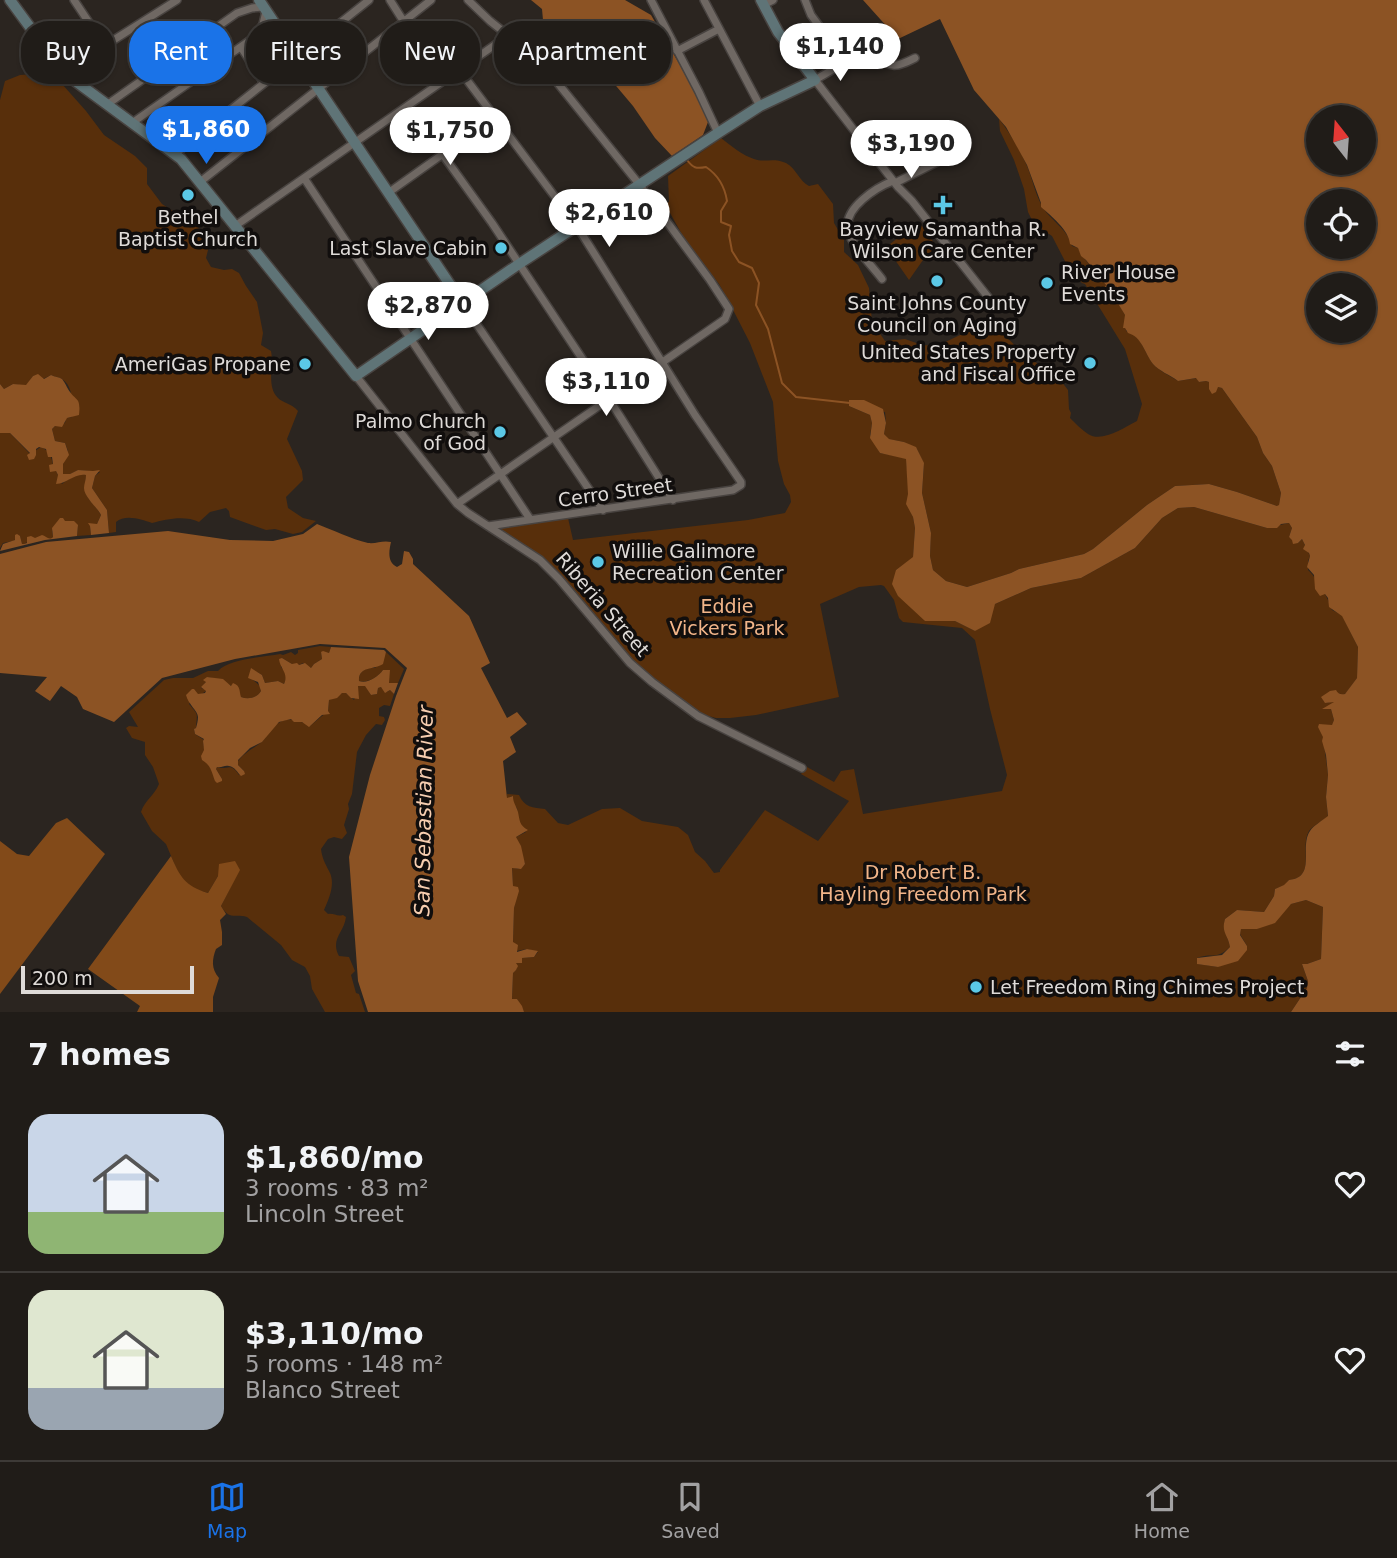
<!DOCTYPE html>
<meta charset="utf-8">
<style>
:root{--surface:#201c18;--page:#2d2925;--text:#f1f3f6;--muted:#a2a1a2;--line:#3d3a37;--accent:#1a73e8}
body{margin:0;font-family:"DejaVu Sans",sans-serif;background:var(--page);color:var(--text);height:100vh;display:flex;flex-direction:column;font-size:26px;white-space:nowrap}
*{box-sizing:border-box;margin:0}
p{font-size:23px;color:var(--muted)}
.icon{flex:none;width:38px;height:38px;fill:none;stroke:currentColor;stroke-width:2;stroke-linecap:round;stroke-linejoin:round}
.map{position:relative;height:1012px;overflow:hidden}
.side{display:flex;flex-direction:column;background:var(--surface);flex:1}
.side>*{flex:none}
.banner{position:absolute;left:21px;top:21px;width:700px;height:63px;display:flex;gap:14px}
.needle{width:46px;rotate:343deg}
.fabs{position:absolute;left:1306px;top:105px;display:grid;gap:14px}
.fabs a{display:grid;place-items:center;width:70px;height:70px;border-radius:50%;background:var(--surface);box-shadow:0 2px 5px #0004,0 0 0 2px var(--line);font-size:35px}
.scale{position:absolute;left:21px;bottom:18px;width:173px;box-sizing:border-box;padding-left:7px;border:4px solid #dfdbd8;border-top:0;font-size:19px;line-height:24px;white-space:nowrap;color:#dfdbd8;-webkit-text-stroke:5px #110e0d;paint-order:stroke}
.price{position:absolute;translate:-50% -60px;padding:0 16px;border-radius:24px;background:#fff;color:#222;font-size:23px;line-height:46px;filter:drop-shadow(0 2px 4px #0008)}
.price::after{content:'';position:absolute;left:50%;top:42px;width:21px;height:16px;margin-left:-10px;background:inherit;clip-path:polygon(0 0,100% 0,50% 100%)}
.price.current{background:var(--accent);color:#fff}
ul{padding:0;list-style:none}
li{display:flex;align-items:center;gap:21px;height:175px;padding:0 28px}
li+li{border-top:2px solid var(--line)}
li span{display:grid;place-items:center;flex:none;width:196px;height:140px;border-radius:21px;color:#555}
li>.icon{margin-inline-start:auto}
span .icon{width:84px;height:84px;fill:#fffc;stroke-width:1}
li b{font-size:30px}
h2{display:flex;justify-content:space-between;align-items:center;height:84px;padding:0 28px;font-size:30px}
.chip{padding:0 24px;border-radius:28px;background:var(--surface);box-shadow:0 2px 5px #0004,0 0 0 2px var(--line);font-size:24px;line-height:63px}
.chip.current{background:var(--accent);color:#fff}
.tabs{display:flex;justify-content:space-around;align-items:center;height:98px;border-top:2px solid var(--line);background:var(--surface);font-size:19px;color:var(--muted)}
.tabs a{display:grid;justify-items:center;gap:4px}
.tabs .current{color:var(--accent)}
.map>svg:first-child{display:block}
.green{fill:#582f0b}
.forest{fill:#824a19}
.water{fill:#8c5324;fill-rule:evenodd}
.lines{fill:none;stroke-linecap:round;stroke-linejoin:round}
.stream{stroke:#8c5324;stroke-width:2}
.street-casing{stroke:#484340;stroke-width:10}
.secondary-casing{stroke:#484340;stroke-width:13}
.street{stroke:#6f6863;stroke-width:7}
.secondary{stroke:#5f7477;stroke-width:10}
.poi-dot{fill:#5bc8e6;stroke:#110e0d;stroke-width:2.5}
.labels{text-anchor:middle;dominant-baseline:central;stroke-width:7;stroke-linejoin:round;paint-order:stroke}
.poi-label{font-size:19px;fill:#dfdbd8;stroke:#110e0d;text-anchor:end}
.street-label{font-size:19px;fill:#dfdbd8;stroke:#110e0d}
.park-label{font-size:19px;fill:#f2b589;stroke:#110e0d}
.water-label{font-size:21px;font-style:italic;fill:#f7ceb0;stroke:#110e0d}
</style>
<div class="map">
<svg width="1397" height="1012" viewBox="0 0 1397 1012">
<rect width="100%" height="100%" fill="#2b2520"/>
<path class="green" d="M35,74l27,10 24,27 18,24 31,21 12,12v16l15,20 36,23 12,15 -4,16 5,9 13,3 8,-1 7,4 7,13 11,16 6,31 -2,12 10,6c3,13 -5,36 7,47 5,5 13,5 20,13l-11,28 15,32 1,9 -17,17 2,11 15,10 13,3 -14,11 -9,2 -18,-5 -9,1 -36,-13 -1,-6 -3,-3 -16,4 -11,10c-14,-7 -33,-3 -47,1 -11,-4 -27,-9 -36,-1v10l-7,1 -2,-23 -15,-22 3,-12 5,-4 -22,-2 -8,4h-7v-10l5,-13 -3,-8 -10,-2 -3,-12 3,-3 10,-3 1,-5 6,-1c0,-13 2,-30 -10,-38 -3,-2 -7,-2 -11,-4l-8,4 -6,-4 -4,1 -7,10 -13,-2 -9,5 -4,-5v-284l5,-19 15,-6z
M999,119c11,14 21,31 28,47 6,14 9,33 19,46 9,11 22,19 26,34l6,2c6,14 16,17 19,33l5,-2 4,6 -4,7 2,2 6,-4 2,2 13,23 1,16c16,4 18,22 28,34 6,6 16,11 24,16l19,-3 2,4 7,-1 3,1v7l9,-2 4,1 35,49 6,16 9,13 9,27 -2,13h-2l-40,-14 -28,-8 -34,2 -28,19 -54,44 -9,5 -65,15 -8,4 -44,14 -21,-6 -13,-11 -3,-14 1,-23 -9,-40 2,-29 -7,-15 -13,-7 -16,-3 -4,-5 2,-11 -1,-11 -36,-6 21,9 2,8 -2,12 10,18 26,5 3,36 -2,10 6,13 2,11 -2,30 -17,12 29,51h30l20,10 20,-27 36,-16 50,-10 54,-30 27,-30 16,-10 16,-1 73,21 22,-5 3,5 -3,9 9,6 4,-4 8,17 -2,5v9c8,7 21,29 24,40l10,5 16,32 -1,31 -11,15 -3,2 -5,-2 -15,7 3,3 8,-2 1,2 -11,6h7l3,11 -2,6 -6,-1 -3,12 5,38 -2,21 2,21c-6,4 -14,8 -19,14 -10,16 8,46 -20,49l-4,5 -10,4 -1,7 -10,16 -27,-2 -12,9c-3,12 3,17 5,28 -15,14 -18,5 -33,11l1,6 20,3 29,-21 -7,-12 1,-5h16l34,-25 15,-4 17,7 -2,52 -14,5h-5l6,17 -1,7 -16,24h-767l-7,-13 -5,1 1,-27 4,-5 -1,-5h6v-5l12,-1 4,-5 -11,-3 -11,2 -3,-8 1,-35 2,-11 -3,-11 -1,-19c6,3 8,2 13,-3l-9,-27 10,-5 -7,-9 -2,-15 -3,-3 -2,-9 -5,3v-5l12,1c5,12 14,13 26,14l13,14 10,2 34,-16 18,-1 22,13 36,6 10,8 7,17 10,9 9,12 6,-1v-2l45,-60 53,31 31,-40 -48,-27 6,-7 27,15 7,-11 13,-2 9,45 139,-23 5,-16 -17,-66 -15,-69 -13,-12 -59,-6 -4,-4 -5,-18 -10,-14 -3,-1 -22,2 -39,17 19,93 -83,18 -26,3h-14l-15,-4 -62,-46 -21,-23 -63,-76 -15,-14 -38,-25v-2l66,-10 5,22 175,-20 37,-7 6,-11 -1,-7 -6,-11 -6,-23 -5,-59 -23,-59 -20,-39 -11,-20 -35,-46 -19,-34 4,-2 -1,-26 53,-38c10,8 21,17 33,21 11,4 19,-2 32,4 10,5 13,18 23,23l9,-2 15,20 1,19 10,17v12l14,13 11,23 3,34 13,19 20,-2 17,6 15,1 44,-21 16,3 26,25 38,28 7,9 1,19 2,4 -1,5c5,5 12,12 18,16 14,9 35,-6 49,-13l5,-17 -17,-55 -40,-65 -3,-1 -14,-16 -16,-31 -18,-12 -6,-12 -4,-23 -10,-29 -14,-29z
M919,222l18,25 -14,13 -14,20 -23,-33z
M0,433h10l20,21 11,-7c11,5 11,13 13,24h2l6,13c7,-5 15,-11 24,-9 0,6 -2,14 0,19 3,7 11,13 15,21l-4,9 -7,2 1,9 -14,1 1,-10 -9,-4 -11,-1 -6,10 1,6 -2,2 -16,-1 -11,6h-2l-2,-8 -7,5 -10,2 -3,5z
M320,646l11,1 -2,6 -8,-1 1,7 -8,5 -3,4 -8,-5 -4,2 -7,-1 -10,-6 -1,9 5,5v7l-2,5 -6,-3 -13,2 -3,-8 -5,-3 -4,8 7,6 1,5c-4,7 -13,9 -20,6 -7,-13 -20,-18 -34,-20l-1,5 -5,6 4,1 1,2 -6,4 -3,-1 -8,10c10,12 8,8 7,24l-2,1 1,5 9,6 -1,1c3,20 3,26 19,38l-6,-10 1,-2c10,4 13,-6 22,8l5,-4 -6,-6v-4c7,-9 13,-11 21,-17 5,-3 8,-9 11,-13 12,-15 24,-14 40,-5l18,-15 1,-11 13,-7h4l8,7 3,-7 1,-7 7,-1 6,10 6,-1 1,-6 3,-1 6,5 3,-2 4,4 -4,12 -6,-1 -5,3v8l5,1 1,3 -3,5 -6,-1 -10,11 -9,17 -5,42 -4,10 1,5 -5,16 3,8 -5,6 -8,-2 -6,2 -7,10c1,9 4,14 8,22 7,12 0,28 -5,39l4,4c6,-1 9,3 15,1l3,2c-2,16 -16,22 -7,39l10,1 6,14 -4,4 5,18 3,1 6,18h-40l-13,-23 -2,-13 -5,-9 -13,-7 -11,-15 -34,-28c-13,-4 -17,4 -26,-11l18,-36 -21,6 -10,17 -15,-4 -14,-14 -13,-31 -14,-13 -11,-19c4,-12 13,-16 18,-28l-6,-17 -8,-12v-13l-13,-4 -6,-10 3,-2 9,1 -9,-15 35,-32 9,-2h20l15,-7h10c11,-12 45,-14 62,-17l3,1 8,-3 4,3 3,-2v-3z
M386,652l18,17 -6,14h-9v-8l-6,-5c-5,7 -15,13 -24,11 -1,-9 7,-14 16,-13z"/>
<path class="forest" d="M67,818l38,36 -105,140v-153l17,13 12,2 27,-33z
M171,856c9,21 14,30 37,37l10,-17 1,-12 16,-3 5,9 -19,36 5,8 -6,6 2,12v13l-6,4c-4,10 -5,20 3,29l-6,19v15h-76l3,-6 -52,-37z"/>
<path class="water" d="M531,0h94l26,15 48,83 9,24 -5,13 -31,21 -17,-18 -22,-32 -54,-64 -20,-14 -6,-1 -10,-7 -1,-11z
M863,0h534v1012h-106l16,-24 1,-7 -6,-17h5l14,-5 2,-52 -17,-7 -15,4 -16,19 -18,6h-16l-1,6 7,11v4l-9,11 -20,6 -21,-3v-6l25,-3 8,-8c-2,-12 -9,-14 -5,-28l12,-9 27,2 10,-16 1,-7 9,-4 5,-5c28,-3 10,-33 21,-49 4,-6 12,-10 18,-15l-2,-19 2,-22 -2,-20 -4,-14 1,-4 -5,-10 1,-3 13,1 2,-5 -3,-11h-9l12,-7 -9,1 -4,-6 9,-6 6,-1c2,4 5,5 9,4l12,-16 1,-31 -16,-31 -13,-9 -1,-9 -3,-4 -5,2 -5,-7 -1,-14 -7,-8 3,-11 -1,-3 -6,-4 2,-4 -3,-6 -4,4 -5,1 -1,-4 -3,-3 3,-9 -3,-5 -8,1 -4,4h-10l-73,-21 -16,1 -16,10 -27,30 -54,30 -50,10 -36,16 -5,19 -15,8 -20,-10h-30l-27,-25 -6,-12 4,-14 17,-13 2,-29 -2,-11 -7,-13 2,-10 -2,-35 -26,-6 -10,-15 2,-15 -2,-8 -21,-9v-6h15l19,9 3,14 -2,11 5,5 15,3 12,5 8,16 -2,30 9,40 -1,23 3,14 13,11 21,6 44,-14 8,-4 65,-15 9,-5 54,-44 28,-19 34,-2 28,8 40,14 2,-1 2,-12 -9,-27 -9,-13 -6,-16 -35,-49 -4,-1 -2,5 -4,2 -3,-5v-7l-3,-1 -7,1 -3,-4 -18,3c-8,-6 -19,-10 -25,-17 -9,-12 -11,-27 -25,-31l-3,-5h-2l2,-13 -14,-23 -1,-1 -8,3v-3l4,-6 -5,-6 -3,2 -1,1h-4l-1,-6 3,-5 -9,-11 -5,-4 -3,-8 -8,-4c-1,-14 -19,-28 -29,-37v-4l-14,-38 -21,-38 -32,-37 -34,-71 -42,20zM1318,117h45v46h-45zM1318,201h45v46h-45zM1318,285h45v46h-45z
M38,374l6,5 7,-4c4,2 8,2 11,4 2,2 5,8 6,10 8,13 13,7 11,26l-12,3 -5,9 -7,-1 -3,3 3,12 10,2 4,12 -6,9v10h7l8,-4 15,1 7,-1 -5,6 -3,12 15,22 2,23 -18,2 -1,-9 -2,-3 9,1 4,-9c-4,-8 -17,-18 -17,-27 0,-4 2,-8 2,-13 -12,-2 -19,9 -30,9l2,-9 -2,-4 -6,1 -1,-7 4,-1 -1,-7h-4l-2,-8 -7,-2 -3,2v6l-2,4 -5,1 -2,-5 3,-2 -20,-20h-10v-49l4,5 9,-5 13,1 7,-9z
M60,518h3l2,3h9l4,4 -1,11 -32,4 -45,11 3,-7 12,-4v-5l2,-1 3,2 2,8h2l3,-1v-6l4,-1 4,2 7,-3c4,1 7,6 11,2l-1,-9z
M317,524c16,6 34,15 51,19 9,1 14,-3 23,-1 -2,9 -4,20 6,25l5,-3 2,-13 5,1 4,7v5l56,52 21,47 -9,5 26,50 10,-6 10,12 -17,13 6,15 -13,9 4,37 6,-2c0,7 3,9 5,16 2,9 1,13 10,18l-12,7 5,9 4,18 -4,5 -9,-1 1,18 5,1 1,4 -5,17 -1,34 5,3 -1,7 10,-3 11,2 -4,6 -12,1v5h-6l2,3 -2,4 -3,3 -1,26h5l5,7 2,6h-156l-10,-31 -9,-124 21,-82 26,-79 11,-28 -22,-20 -65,-4 -85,15 -73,19 -48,44 -31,-13 -6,-12 -16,-11 -11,15 -15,-10 12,-14 -47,-4v-119l46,-12 122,-11 62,9 43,1 30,-7z
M331,647l53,3 2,2 -3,12c-9,6 -25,2 -24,17 8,3 19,-4 24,-11h7l-1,13h9l-4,11 -4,-4 -5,3 -4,-6 -3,1 -1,6 -6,1 -6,-9h-7l1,13 -8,-1 -5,-5h-4l-5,5 -8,2 -1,11 2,3 -8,1 -13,12 -7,-5h-8l-3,-3 -12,3 -17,20 -12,6 -12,12v5l6,6 1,3 -4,2c-4,-4 -6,-9 -12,-10 -5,-1 -7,2 -12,1l-1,2 6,10v2l-5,2 -2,-2c-3,-8 -4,-16 -13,-21l-1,-4 3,-6 -1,-9 1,-2 -9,-5 -1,-5 2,-1c1,-4 2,-7 2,-11 0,-6 -10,-13 -12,-22l6,-6h2l4,5 7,-1 1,-2 -5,-4 5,-5 -3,-2 4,-3 16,2 8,7 2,-3c8,3 6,8 8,14 7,3 16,1 20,-6l-3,-9 -10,-4 3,-10 11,7 3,8 13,-2 6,3c5,-11 -4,-15 -5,-25l3,-1 10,6 5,-1 2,2 6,-2 6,5 3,-4 8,-5 -1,-7 2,-1 6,2z"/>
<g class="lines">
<path class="stream" d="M687,160c6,8 9,9 19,7 12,8 19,21 21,34l-6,10v11l10,4 -2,9 3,16 7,11 13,6 7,15 -3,22 12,24 14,54 14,14 54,6"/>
<g class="street-casing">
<path id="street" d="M74,0l30,45
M390,0l14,22
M651,0l48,92 19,41
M704,0l56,106
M805,0l6,15 35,47
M763,5l10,-5
M439,43l138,183 118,189 46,67v3l-8,5 -245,36
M241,47l23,36
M677,51l42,-22
M915,58c-18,9 -25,12 -39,-5 -14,-3 -47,19 -61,27l83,107 14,14 76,96
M63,72l114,-72
M108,104l129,-91 15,-5 11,-1
M132,123l124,-87 7,-12 3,-13
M175,154l194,-154
M443,155l49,68 117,176 64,101
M304,178l226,341
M200,182l231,-182
M895,183l48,-24
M388,193l107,-76
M235,226l274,-191
M882,279c-9,-12 -31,-34 -34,-49 -5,-22 29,-43 45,-49
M463,304l140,206
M356,376l101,128 11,9 72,47 19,19 71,84 22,19 46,34 104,52
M457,504l268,-185 4,-10 -19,-29 -71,-96 -87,-108 -23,-24 -39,-31 -22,-21"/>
</g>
<g class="secondary-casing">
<path id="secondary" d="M10,0l53,72 118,87 175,217 163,-112 199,-131 42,-27 55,-26 -37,-48 -17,-32
M259,0l204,304"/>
</g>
<use href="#street" class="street"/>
<use href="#secondary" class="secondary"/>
</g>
<g class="poi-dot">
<circle cx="188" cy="195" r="7"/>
<path d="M939.5 194.5h7v7h7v7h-7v7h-7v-7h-7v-7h7z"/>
<circle cx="501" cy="248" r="7"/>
<circle cx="937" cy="281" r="7"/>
<circle cx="1047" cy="283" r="7"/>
<circle cx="1090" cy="363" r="7"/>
<circle cx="305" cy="364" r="7"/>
<circle cx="500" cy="432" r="7"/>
<circle cx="598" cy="562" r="7"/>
<circle cx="976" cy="987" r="7"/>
</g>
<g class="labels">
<g class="poi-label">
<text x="188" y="217" text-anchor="middle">Bethel<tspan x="188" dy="22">Baptist Church</tspan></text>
<text x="943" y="229" text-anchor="middle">Bayview Samantha R.<tspan x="943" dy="22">Wilson Care Center</tspan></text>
<text x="487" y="248">Last Slave Cabin</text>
<text x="1061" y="272" text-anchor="start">River House<tspan x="1061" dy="22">Events</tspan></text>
<text x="937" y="303" text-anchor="middle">Saint Johns County<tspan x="937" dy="22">Council on Aging</tspan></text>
<text x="1076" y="352">United States Property<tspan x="1076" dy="22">and Fiscal Office</tspan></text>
<text x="291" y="364">AmeriGas Propane</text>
<text x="486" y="421">Palmo Church<tspan x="486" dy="22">of God</tspan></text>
<text x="612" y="551" text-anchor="start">Willie Galimore<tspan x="612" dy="22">Recreation Center</tspan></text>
<text x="990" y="987" text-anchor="start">Let Freedom Ring Chimes Project</text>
</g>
<g class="street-label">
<text transform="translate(615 492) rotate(-8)">Cerro Street</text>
<text transform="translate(603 604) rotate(49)">Riberia Street</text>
</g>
<g class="park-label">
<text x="727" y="606">Eddie<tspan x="727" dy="22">Vickers Park</tspan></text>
<text x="923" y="872">Dr Robert B.<tspan x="923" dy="22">Hayling Freedom Park</tspan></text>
</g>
<g class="water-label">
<text transform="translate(424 811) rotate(-89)">San Sebastian River</text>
</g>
</g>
</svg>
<div class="fabs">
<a><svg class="needle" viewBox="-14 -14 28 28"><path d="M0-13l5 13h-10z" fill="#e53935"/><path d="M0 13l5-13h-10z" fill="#a2a1a2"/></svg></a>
<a><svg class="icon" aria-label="locate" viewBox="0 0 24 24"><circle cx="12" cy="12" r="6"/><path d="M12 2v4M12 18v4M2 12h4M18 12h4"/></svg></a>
<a><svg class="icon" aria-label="layers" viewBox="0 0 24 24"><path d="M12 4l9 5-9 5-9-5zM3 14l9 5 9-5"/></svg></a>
</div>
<div class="scale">200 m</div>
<b class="price" style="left:840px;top:83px">$1,140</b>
<b class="price current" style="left:206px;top:166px">$1,860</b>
<b class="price" style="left:450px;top:167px">$1,750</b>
<b class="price" style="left:911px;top:180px">$3,190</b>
<b class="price" style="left:609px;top:249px">$2,610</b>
<b class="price" style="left:428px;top:342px">$2,870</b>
<b class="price" style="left:606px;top:418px">$3,110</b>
<div class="banner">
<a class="chip">Buy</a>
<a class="chip current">Rent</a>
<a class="chip">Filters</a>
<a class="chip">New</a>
<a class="chip">Apartment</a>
</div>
</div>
<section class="side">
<h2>7 homes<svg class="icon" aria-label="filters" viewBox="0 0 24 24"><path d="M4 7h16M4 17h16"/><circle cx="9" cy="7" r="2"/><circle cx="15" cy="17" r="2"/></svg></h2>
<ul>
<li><span style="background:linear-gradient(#c9d6e8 70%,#8fb573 0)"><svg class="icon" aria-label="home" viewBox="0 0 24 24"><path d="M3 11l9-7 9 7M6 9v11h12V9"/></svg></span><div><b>$1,860/mo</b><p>3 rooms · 83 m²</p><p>Lincoln Street</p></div><svg class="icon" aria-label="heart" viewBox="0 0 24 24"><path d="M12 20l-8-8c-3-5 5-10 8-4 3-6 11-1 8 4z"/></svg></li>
<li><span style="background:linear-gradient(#dfe7d0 70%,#9aa5b1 0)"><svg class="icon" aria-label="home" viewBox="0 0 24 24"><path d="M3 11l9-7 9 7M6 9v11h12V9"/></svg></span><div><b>$3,110/mo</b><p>5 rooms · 148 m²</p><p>Blanco Street</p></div><svg class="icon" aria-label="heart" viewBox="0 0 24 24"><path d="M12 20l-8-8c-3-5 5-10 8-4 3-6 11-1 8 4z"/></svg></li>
</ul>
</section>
<nav class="tabs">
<a class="current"><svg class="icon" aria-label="map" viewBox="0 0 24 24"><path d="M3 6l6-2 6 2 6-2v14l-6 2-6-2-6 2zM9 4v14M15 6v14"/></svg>Map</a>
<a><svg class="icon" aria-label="saved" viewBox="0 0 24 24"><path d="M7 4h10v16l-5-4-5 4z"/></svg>Saved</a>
<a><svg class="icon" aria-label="home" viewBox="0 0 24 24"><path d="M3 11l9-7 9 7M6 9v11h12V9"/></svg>Home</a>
</nav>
